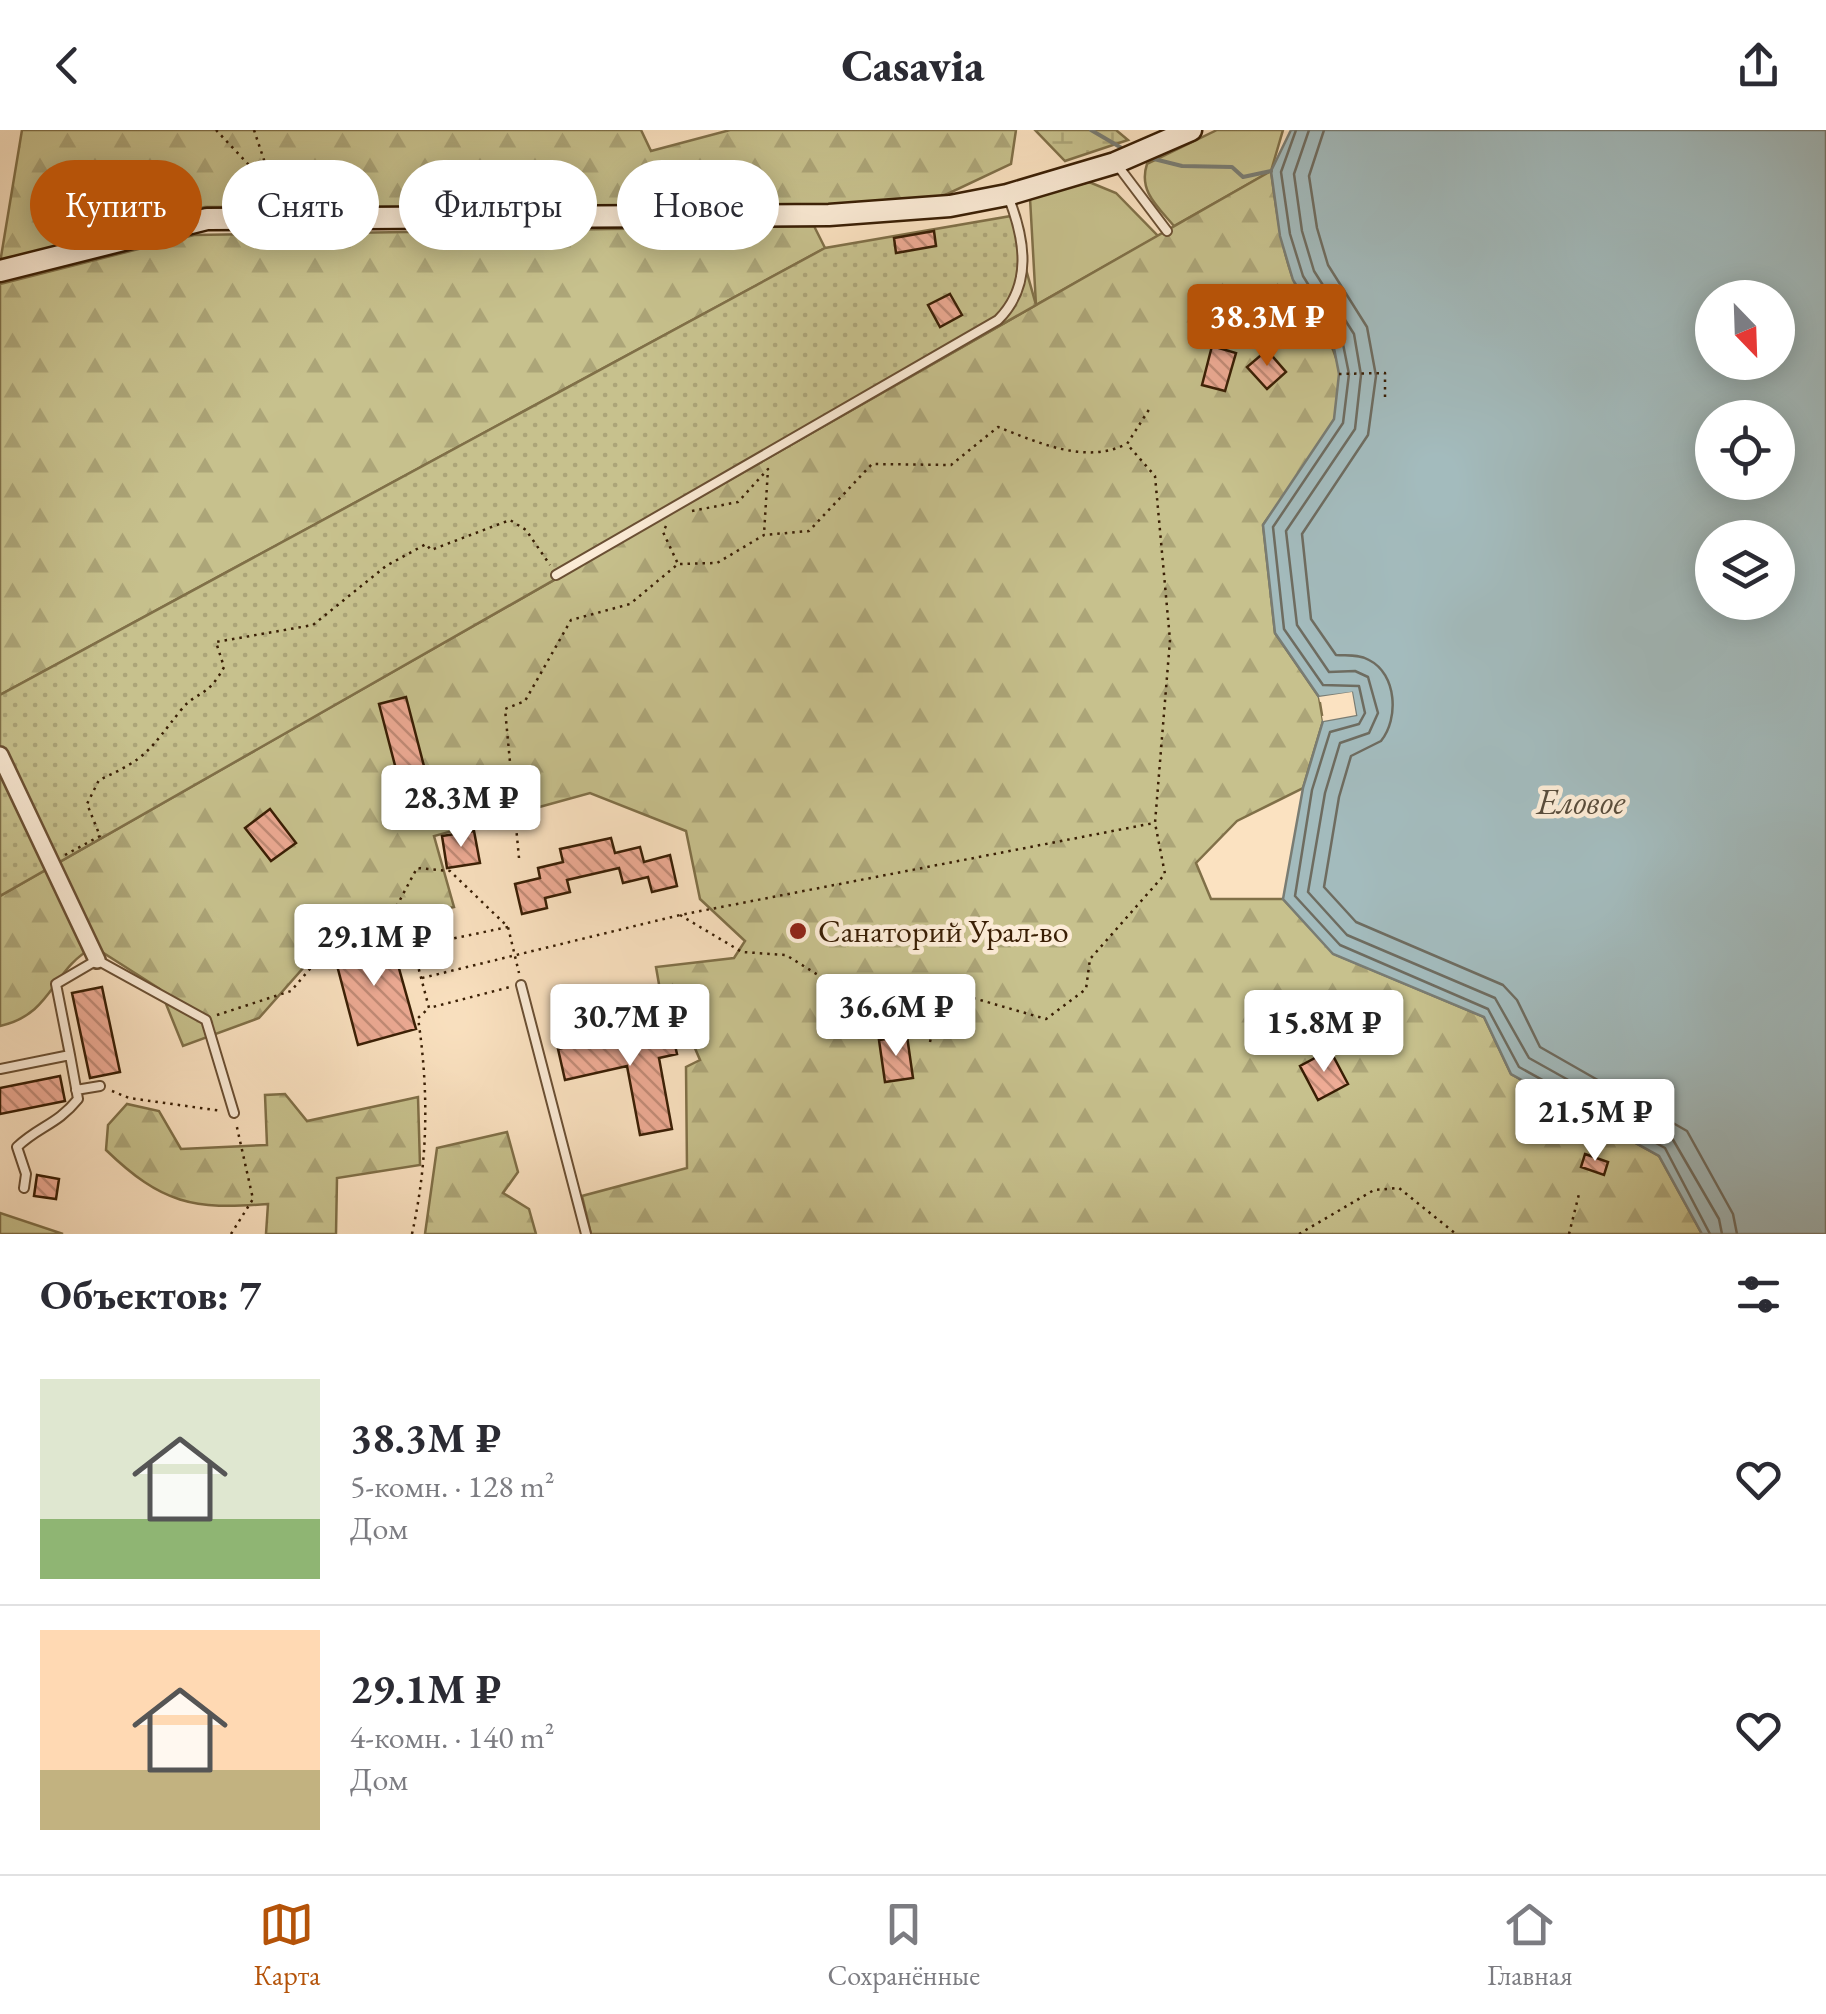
<!DOCTYPE html>
<html lang="ru">
<meta charset="utf-8">
<style>
:root{--surface:#fff;--page:#f7f7f7;--text:#2b2b33;--muted:#7c7c81;--line:#e1e1e2;--accent:#b45309}
body{margin:0;font-family:"EB Garamond",serif;background:var(--page);color:var(--text);height:100vh;display:flex;flex-direction:column;font-size:38px;white-space:nowrap}
*{box-sizing:border-box;margin:0}
p{font-size:32px;color:var(--muted)}
.icon{flex:none;width:55px;height:55px;fill:none;stroke:currentColor;stroke-width:2;stroke-linecap:round;stroke-linejoin:round}
.map{position:relative;height:1104px;overflow:hidden}
.panel{display:flex;flex-direction:column;background:var(--surface);flex:1}
.panel>*{flex:none}
.guide{position:absolute;left:30px;top:30px;width:1000px;height:90px;display:flex;gap:20px}
.needle{width:65px;rotate:157deg}
.buttons{position:absolute;left:1695px;top:150px;display:grid;gap:20px}
.buttons a{display:grid;place-items:center;width:100px;height:100px;border-radius:50%;background:var(--surface);box-shadow:0 5px 25px #0003;font-size:50px}
.price{position:absolute;translate:-50% -85px;padding:0 22px;border-radius:10px;background:#fff;color:#222;font-size:32px;line-height:65px;filter:drop-shadow(0 2px 5px #0008)}
.price::after{content:'';position:absolute;left:50%;top:60px;width:30px;height:22px;margin-left:-15px;background:inherit;clip-path:polygon(0 0,100% 0,50% 100%)}
.price.selected{background:var(--accent);color:#fff}
ul{padding:0;list-style:none}
li{display:flex;align-items:center;gap:30px;height:250px;padding:0 40px}
li+li{border-top:2px solid var(--line)}
li span{display:grid;place-items:center;flex:none;width:280px;height:200px;border-radius:0px;color:#555}
li>.icon{margin-inline-start:auto}
span .icon{width:120px;height:120px;fill:#fffc;stroke-width:1}
li b{font-size:42px}
h2{display:flex;justify-content:space-between;align-items:center;height:120px;padding:0 40px;font-size:42px}
.chip{padding:0 35px;border-radius:45px;background:var(--surface);box-shadow:0 5px 25px #0003;font-size:35px;line-height:90px}
.chip.selected{background:var(--accent);color:#fff}
header{display:flex;justify-content:space-between;align-items:center;height:130px;padding:0 40px;background:var(--surface);font-size:45px;font-weight:800}
.menu{display:flex;justify-content:space-around;align-items:center;height:140px;border-top:2px solid var(--line);background:var(--surface);font-size:28px;color:var(--muted)}
.menu a{display:grid;justify-items:center;gap:5px}
.menu .selected{color:var(--accent)}
.map>svg:first-child{display:block}
.green{fill:#c7c18d;stroke:#807048;stroke-width:2.5}
.forest{fill:url(#forest-firs);stroke:#807048;stroke-width:2.5}
.wetland{fill:url(#wetland-marsh);stroke:#807048;stroke-width:2.5}
.garden{fill:url(#garden-dots);stroke:#807048;stroke-width:2.5}
.water{fill:#a3bbbd;stroke:#797c73;stroke-width:2.5;fill-rule:evenodd}
.pier{fill:#fbe2c1}
.lines{fill:none;stroke-linecap:round;stroke-linejoin:round}
.shore{stroke:#6e6c60;stroke-width:2.5}
.stream{stroke:#797c73;stroke-width:4}
.building{fill:url(#building-back-hatch);stroke:#391e04;stroke-width:2.5}
.lane-casing{stroke:#6a4f33;stroke-width:12}
.street-casing{stroke:#6a4f33;stroke-width:20}
.secondary-casing{stroke:#391e04;stroke-width:25}
.path{stroke:#391e04;stroke-width:2.5;stroke-dasharray:2.5 5;stroke-linecap:butt}
.lane{stroke:#fcecd7;stroke-width:8}
.street{stroke:#fcecd7;stroke-width:15}
.secondary{stroke:#fcecd7;stroke-width:20}
.poi-dot{fill:#8f2418;stroke:#fcecd7;stroke-width:4}
.labels{text-anchor:middle;dominant-baseline:central;stroke-width:9;stroke-linejoin:round;paint-order:stroke}
.poi-label{font-size:32px;fill:#391e04;stroke:#fcecd7;text-anchor:start}
.water-label{font-size:35px;font-style:italic;fill:#594d3c;stroke:#fcecd7}
</style>
<header><svg class="icon" aria-label="back" viewBox="0 0 24 24"><path d="M15 5l-7 7 7 7"/></svg>Casavia<svg class="icon" aria-label="share" viewBox="0 0 24 24"><path d="M12 15V3M7 8l5-5 5 5M5 13v7h14v-7"/></svg></header>
<div class="map">
<svg width="1826" height="1104" viewBox="0 0 1826 1104">
<defs>
<pattern id="forest-firs" width="22" height="20" patternUnits="userSpaceOnUse" patternTransform="scale(2.5)"><rect width="22" height="20" fill="#c7c18d"/><path d="M5 1l3.5 6h-7zM16 11l3.5 6h-7z" fill="#aca578"/></pattern>
<pattern id="wetland-marsh" width="20" height="14" patternUnits="userSpaceOnUse" patternTransform="scale(2.5)"><rect width="20" height="14" fill="#c7c18d"/><path d="M1 5h8M5 5V1M11 12h8M15 12V8" fill="none" stroke="#aca578"/></pattern>
<pattern id="garden-dots" width="8" height="8" patternUnits="userSpaceOnUse" patternTransform="scale(2.5)"><rect width="8" height="8" fill="#c7c18d"/><path d="M2 2h.1M6 6h.1" fill="none" stroke="#aca578" stroke-width="1.8" stroke-linecap="round"/></pattern>
<pattern id="building-back-hatch" width="6" height="6" patternUnits="userSpaceOnUse" patternTransform="scale(2.5)"><rect width="6" height="6" fill="#eeab95"/><path d="M-1 5l2 2M0 0l6 6M5-1l2 2" fill="none" stroke="#c28b77"/></pattern>
</defs>
<rect width="100%" height="100%" fill="#fbe2c1"/>
<filter id="stains"><feTurbulence type="fractalNoise" baseFrequency=".002" numOctaves="4"/><feColorMatrix values="0 0 0 0 .2 0 0 0 0 .09 0 0 0 0 .02 0 0 0 .5 -.17"/></filter>
<radialGradient id="worn" r=".72"><stop offset=".6" stop-color="#630" stop-opacity="0"/><stop offset="1" stop-color="#630" stop-opacity=".3"/></radialGradient>
<path class="green" d="M1217,0h66l-12,41 -97,55c-16,-19 -36,-35 -27,-62z
M1089,52l27,11 42,43 -122,69 -6,-107z"/>
<path class="forest" d="M22,0h619l10,21 79,-21h286l-5,34 -70,33 -104,10h-632l-205,56z
M1271,41c5,36 9,71 21,105 20,54 63,71 43,141 -7,25 -55,83 -72,108l12,108 44,64 4,24 -20,67 -66,33 -41,42 15,36h72l51,55 150,63 27,57 148,82 43,78h-1111l-9,-38 105,-28 -1,-101 14,-7 -24,-56 -16,-14 -4,-23 78,-9 11,-17 -45,-42 -14,-68 -96,-38 -156,43 20,71 -119,25 -76,86 -76,28 -23,-57 -66,-42c-43,22 -40,67 -94,79v-130z
M814,96l11,22 -825,447v-411l194,-49z
M285,964l22,27 111,-24 2,68 -83,13 -1,56h-70l2,-30c-75,6 -106,0 -162,-54l2,-25 19,-21 32,7 22,38 86,-4 -2,-50z
M507,1002l11,40 -15,21 26,16 7,25h-111l12,-86z
M0,1083l63,21h-63z"/>
<path class="wetland" d="M1035,0h81l12,10 -63,21z"/>
<path class="garden" d="M1011,86l25,89 -1036,591v-201l825,-447z"/>
<path class="water" d="M1291,0h535v1104h-124l-43,-78 -148,-82 -27,-57 -151,-63 -50,-55 20,-111 20,-67 33,-6 -4,-22 -33,4 -44,-64 -12,-108 71,-106 5,-45 -6,-31 -40,-63 -13,-44 -9,-65zM1712,168h66v64h-66zM1712,288h66v64h-66zM1712,408h66v64h-66z"/>
<path class="pier" d="M1352,562l4,23 -33,6 -1,-5 28,-5 -2,-13 -28,4 -1,-5z"/>
<g class="lines">
<path class="shore" d="M1296,0l-15,42 9,62 13,42 39,63 7,35 -6,49 -70,104 11,102 39,56 36,1 6,27 -6,11 -29,8 -18,58 -17,106 45,49 148,64 31,58 146,81 45,86
M1309,0l-15,44 8,57 12,40 40,63 7,41 -6,54 -69,102 11,94 32,47 26,-1 13,6 10,36 -9,20 -29,10 -15,50 -17,99 39,43 148,63 34,60 143,80 47,81 3,15
M1324,0l-15,46 8,52 11,37 39,62 9,49 -8,59 -66,99 9,85 25,36c11,1 22,-1 33,5 28,14 30,59 12,81l-30,15 -12,41 -15,90 32,35 147,63 14,15 23,47 147,84 46,83 4,20"/>
<path class="stream" d="M1091,0l34,20
M1154,29l28,7 50,1 11,10 28,-6"/>
</g>
<path class="building" d="M934,101l2,15 -40,7 -2,-15z
M950,164l12,21 -22,12 -12,-22z
M1212,216l24,7 -11,38 -23,-6z
M1267,220l19,22 -19,17 -20,-22z
M406,567l25,96 -27,7 -25,-96z
M270,679l26,34 -25,18 -26,-33z
M474,701l6,32 -33,5 -5,-32z
M611,708l4,15 25,-6 4,15 26,-7 7,31 -25,6 -4,-15 -25,6 -4,-15 -52,12 3,12 -25,6 2,10 -25,6 -7,-30 25,-6 -2,-10 25,-6 -3,-13z
M374,800l4,13 13,-3 25,89 -58,16 -24,-91 20,-5 -4,-13z
M102,857l18,85 -30,6 -18,-85z
M670,893l7,31 -18,4 13,71 -32,6 -13,-69 -62,14 -7,-31z
M907,906l6,42 -28,4 -6,-42z
M1330,920l18,34 -30,16 -18,-34z
M60,946l5,25 -65,13v-26z
M1585,1024l23,8 -4,13 -23,-8z
M37,1045l22,4 -3,20 -22,-3z"/>
<g class="lines">
<g class="lane-casing">
<path id="lane" d="M1118,36l49,65
M556,445l442,-255c35,-35 27,-81 10,-124
M521,855l65,249
M0,939l70,-14 -14,-71 41,-24 109,60 28,93
M76,960l24,-4
M24,1058l2,-14 -9,-27c22,-21 40,-22 61,-48l-8,-44"/>
</g>
<g class="street-casing">
<path id="street" d="M0,625l97,205"/>
</g>
<g class="secondary-casing">
<path id="secondary" d="M0,141l207,-52 622,-4 121,-9 57,-11 108,-32 76,-33"/>
</g>
<path class="path" d="M216,0l33,35 9,36
M254,0l17,51 -5,19
M1339,244l46,-1v26
M692,381l46,-9 30,-33 -4,65
M666,396l-3,6 15,32
M65,725l35,-19 -13,-32 12,-24c49,-22 50,-30 82,-70 16,-20 26,-11 43,-43l-8,-25 97,-17 73,-59 40,-22 5,6 79,-30 16,10 24,35
M519,728l-14,-149 20,-8 46,-81 59,-16 48,-40 39,-1 47,-28 45,-4 63,-67 79,1 47,-38c39,15 88,38 128,17
M393,783l24,-45 33,3 58,56 11,46
M680,785l62,37 44,3 85,53 71,-19 104,30 40,-30 4,-30 75,-85 -10,-51 15,-183 -15,-164 -28,-32 23,-36
M508,797l-95,20 16,61 81,-21
M422,848l258,-63 474,-92
M217,885l74,-24 71,-83 31,5 19,33
M930,912l12,-52
M112,961l17,7 93,13
M231,1104l22,-35 -17,-76
M412,1104c16,-73 17,-142 6,-216l10,-9
M1299,1104l75,-44 25,-2 57,46
M1569,1104l10,-40"/>
<use href="#lane" class="lane"/>
<use href="#street" class="street"/>
<use href="#secondary" class="secondary"/>
</g>
<circle class="poi-dot" cx="798" cy="801" r="10"/>
<g class="labels">
<g class="poi-label">
<text x="818" y="801">Санаторий Урал-во</text>
</g>
<g class="water-label">
<text x="1581" y="671">Еловое</text>
</g>
</g>
<rect width="100%" height="100%" filter="url(#stains)"/>
<rect width="100%" height="100%" fill="url(#worn)"/>
</svg>
<div class="buttons">
<a><svg class="needle" viewBox="-14 -14 28 28"><path d="M0-13l5 13h-10z" fill="#e53935"/><path d="M0 13l5-13h-10z" fill="#7c7c81"/></svg></a>
<a><svg class="icon" aria-label="locate" viewBox="0 0 24 24"><circle cx="12" cy="12" r="6"/><path d="M12 2v4M12 18v4M2 12h4M18 12h4"/></svg></a>
<a><svg class="icon" aria-label="layers" viewBox="0 0 24 24"><path d="M12 4l9 5-9 5-9-5zM3 14l9 5 9-5"/></svg></a>
</div>
<b class="price selected" style="left:1267px;top:239px">38.3M ₽</b>
<b class="price" style="left:461px;top:720px">28.3M ₽</b>
<b class="price" style="left:374px;top:859px">29.1M ₽</b>
<b class="price" style="left:896px;top:929px">36.6M ₽</b>
<b class="price" style="left:630px;top:939px">30.7M ₽</b>
<b class="price" style="left:1324px;top:945px">15.8M ₽</b>
<b class="price" style="left:1595px;top:1034px">21.5M ₽</b>
<div class="guide">
<a class="chip selected">Купить</a>
<a class="chip">Снять</a>
<a class="chip">Фильтры</a>
<a class="chip">Новое</a>
</div>
</div>
<section class="panel">
<h2>Объектов: 7<svg class="icon" aria-label="filters" viewBox="0 0 24 24"><path d="M4 7h16M4 17h16"/><circle cx="9" cy="7" r="2"/><circle cx="15" cy="17" r="2"/></svg></h2>
<ul>
<li><span style="background:linear-gradient(#dfe7d0 70%,#8fb573 0)"><svg class="icon" aria-label="home" viewBox="0 0 24 24"><path d="M3 11l9-7 9 7M6 9v11h12V9"/></svg></span><div><b>38.3M ₽</b><p>5-комн. · 128 m²</p><p>Дом</p></div><svg class="icon" aria-label="heart" viewBox="0 0 24 24"><path d="M12 20l-8-8c-3-5 5-10 8-4 3-6 11-1 8 4z"/></svg></li>
<li><span style="background:linear-gradient(#ffd9b3 70%,#c2b280 0)"><svg class="icon" aria-label="home" viewBox="0 0 24 24"><path d="M3 11l9-7 9 7M6 9v11h12V9"/></svg></span><div><b>29.1M ₽</b><p>4-комн. · 140 m²</p><p>Дом</p></div><svg class="icon" aria-label="heart" viewBox="0 0 24 24"><path d="M12 20l-8-8c-3-5 5-10 8-4 3-6 11-1 8 4z"/></svg></li>
</ul>
</section>
<nav class="menu">
<a class="selected"><svg class="icon" aria-label="map" viewBox="0 0 24 24"><path d="M3 6l6-2 6 2 6-2v14l-6 2-6-2-6 2zM9 4v14M15 6v14"/></svg>Карта</a>
<a><svg class="icon" aria-label="saved" viewBox="0 0 24 24"><path d="M7 4h10v16l-5-4-5 4z"/></svg>Сохранённые</a>
<a><svg class="icon" aria-label="home" viewBox="0 0 24 24"><path d="M3 11l9-7 9 7M6 9v11h12V9"/></svg>Главная</a>
</nav>
